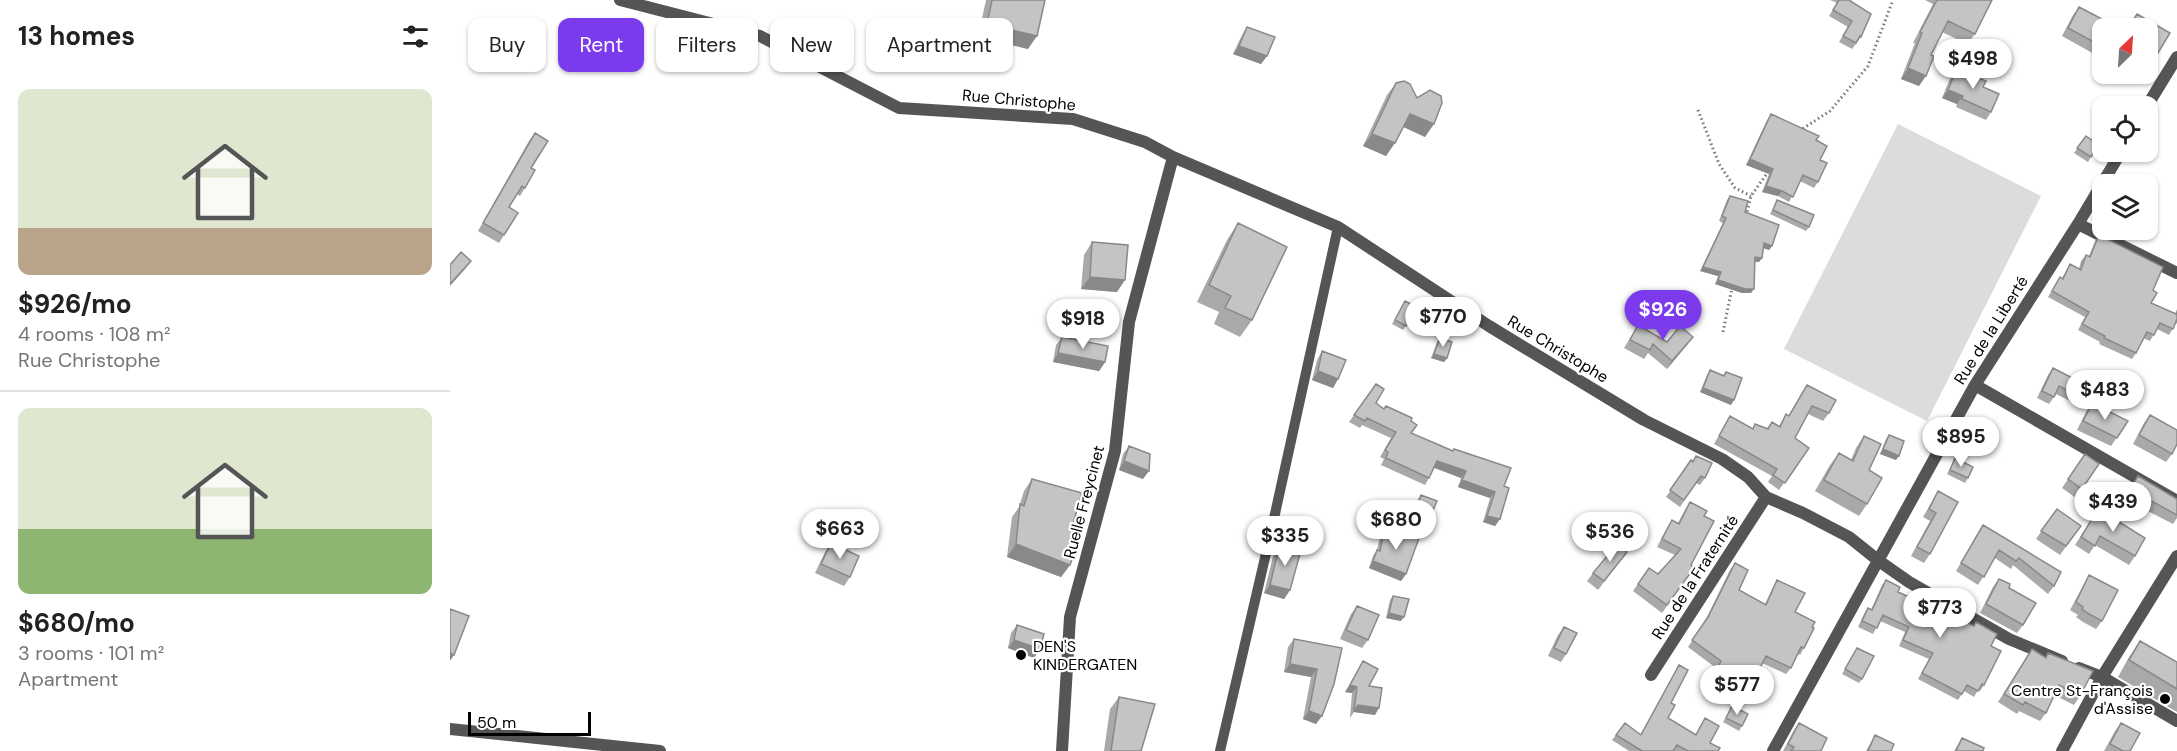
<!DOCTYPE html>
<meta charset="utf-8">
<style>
:root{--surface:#fff;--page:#f2f2f2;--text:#222;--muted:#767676;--line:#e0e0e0;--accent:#7c3aed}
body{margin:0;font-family:"DM Sans",sans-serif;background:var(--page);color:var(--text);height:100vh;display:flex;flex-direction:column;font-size:22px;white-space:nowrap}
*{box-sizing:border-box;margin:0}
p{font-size:20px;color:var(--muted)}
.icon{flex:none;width:33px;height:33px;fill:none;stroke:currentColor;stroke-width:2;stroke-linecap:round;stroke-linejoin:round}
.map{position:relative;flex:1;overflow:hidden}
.details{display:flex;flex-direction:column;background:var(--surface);width:450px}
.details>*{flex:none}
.guide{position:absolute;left:18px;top:18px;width:570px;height:54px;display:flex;gap:12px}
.needle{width:39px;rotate:25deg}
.controls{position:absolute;left:1642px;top:18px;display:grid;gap:12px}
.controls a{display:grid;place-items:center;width:66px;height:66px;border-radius:12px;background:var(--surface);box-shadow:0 2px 4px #0004;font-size:30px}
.scale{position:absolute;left:18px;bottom:15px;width:123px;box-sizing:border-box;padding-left:6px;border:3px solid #000;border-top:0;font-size:16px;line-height:21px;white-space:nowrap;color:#000;-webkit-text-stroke:4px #fff;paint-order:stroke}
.price{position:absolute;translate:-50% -51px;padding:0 14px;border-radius:21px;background:#fff;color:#222;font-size:20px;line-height:39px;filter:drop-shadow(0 2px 3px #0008)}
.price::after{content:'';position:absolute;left:50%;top:36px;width:18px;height:14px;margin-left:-9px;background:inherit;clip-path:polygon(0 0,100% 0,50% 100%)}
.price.current{background:var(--accent);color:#fff}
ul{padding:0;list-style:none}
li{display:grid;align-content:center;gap:12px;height:318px;padding:0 18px}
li+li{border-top:2px solid var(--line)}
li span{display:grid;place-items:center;height:186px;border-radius:12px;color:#555}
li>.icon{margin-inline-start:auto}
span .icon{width:108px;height:108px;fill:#fffc;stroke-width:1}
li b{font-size:26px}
h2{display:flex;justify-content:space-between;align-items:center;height:72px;padding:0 18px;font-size:26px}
.pill{padding:0 21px;border-radius:12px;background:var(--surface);box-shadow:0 2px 4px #0004;font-size:21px;line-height:54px}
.pill.current{background:var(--accent);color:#fff}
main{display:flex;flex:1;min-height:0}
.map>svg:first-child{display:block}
.green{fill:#dcdcdc}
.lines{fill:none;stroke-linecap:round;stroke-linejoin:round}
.path{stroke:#777;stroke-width:3;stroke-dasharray:1.5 3;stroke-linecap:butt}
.service{stroke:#555;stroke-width:10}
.minor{stroke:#555;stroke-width:12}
.tertiary{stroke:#555;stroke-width:12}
.wall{fill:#a9a9a9}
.shaded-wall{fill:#898989}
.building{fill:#c4c4c4;stroke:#898989;stroke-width:1.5}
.poi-dot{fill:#000;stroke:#fff;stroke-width:2}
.labels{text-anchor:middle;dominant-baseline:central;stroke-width:4.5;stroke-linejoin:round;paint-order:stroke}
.street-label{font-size:16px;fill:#000;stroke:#fff}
.poi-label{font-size:16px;fill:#000;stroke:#fff;text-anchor:start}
</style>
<main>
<section class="details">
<h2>13 homes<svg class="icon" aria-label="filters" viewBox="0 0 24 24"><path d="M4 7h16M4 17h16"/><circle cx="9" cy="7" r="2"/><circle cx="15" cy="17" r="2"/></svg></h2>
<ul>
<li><span style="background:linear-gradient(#dfe7d0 75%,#b9a48a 0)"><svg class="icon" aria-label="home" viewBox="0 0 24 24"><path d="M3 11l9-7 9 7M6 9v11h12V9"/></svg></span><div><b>$926/mo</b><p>4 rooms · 108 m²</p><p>Rue Christophe</p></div></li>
<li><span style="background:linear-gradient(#dfe7d0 65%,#8fb573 0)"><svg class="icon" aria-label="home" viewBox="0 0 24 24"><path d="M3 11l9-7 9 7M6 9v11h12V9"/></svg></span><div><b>$680/mo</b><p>3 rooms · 101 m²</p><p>Apartment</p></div></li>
</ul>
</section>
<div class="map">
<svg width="1727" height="751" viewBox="0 0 1727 751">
<rect width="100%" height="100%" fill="#fff"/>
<path class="green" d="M1448,124l143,72 -114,225 -143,-72z"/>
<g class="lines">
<path class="path" d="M1248,110l21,54 16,24 16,8
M1349,131l31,-20 38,-45 25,-66
M1296,216l5,-20 17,-24
M1273,332l9,-44"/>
<path class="service" d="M770,751l51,-219 67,-305"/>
<path class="minor" d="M170,0l140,36 139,72 174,11 72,23 28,15 165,70 151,99 155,94 78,39 26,18 18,20 37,16 46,24 30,24 30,21 100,57 53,22
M1697,106l30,-49
M1628,224l99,49
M1525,385l202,116
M1629,668l23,9 75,44
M1201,675l115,-178
M612,751l8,-134 45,-166 14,-129 44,-165
M1323,751l202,-366 103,-161 43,-72"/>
<path class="tertiary" d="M0,729l210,22
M1612,751l40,-74 75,-121"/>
</g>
<path class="wall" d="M536,0h59l-17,49 -50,-12z
M1380,0h19l12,37 -9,12 -13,-7 9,-15 -19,-11 8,-13z
M1475,0h67l-17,34 -8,10 -25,-12 -11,23 -12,31 -18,-7 14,-36h-2l20,-39z
M1629,7l24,21v31l-41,-23 11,-21z
M1687,14l33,19 -18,28 -4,-2v-31h-21z
M797,27l20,29 -6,8 -28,-10 9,-19z
M1507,68l26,19 8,25 -5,8 -30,-13 1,-3 -15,-6 9,-22z
M946,83l29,54 -22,-10 -17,29 -23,-10 24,-51z
M1321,114l45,26 4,20 -2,22 -4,6 -14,-7 -11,21 -11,-6 -16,-4 7,-18 -23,-9 21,-45z
M85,133l-10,55 -5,8 -3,-2 -8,13 -5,28 -5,8 -21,-12 51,-90z
M1636,136l5,21 -3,5 -14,-9z
M1280,196l42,50 -3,4 -6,-2 -1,10 -3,4h-5l-3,31h-9l-27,-9 3,-8 -18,-5 23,-48 -4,-2 8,-21z
M1327,200l32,27 -3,4 -36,-17z
M788,223l14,97 -12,17 -26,-13 5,-12 -22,-10 30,-62z
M1649,235l54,55 -2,13 24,11 2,-5v15l-1,-1 -7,12 -12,-6 -7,12 -7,-3 -7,15 -4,6 -33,-15 1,-2 -22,-12 7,-13 -37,-20 12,-20 2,1 8,-14 9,5 2,-8 5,-6 3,1 6,-15z
M642,242l25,50 -36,-3 3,-34z
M955,301l1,25 -3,4 -11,-6z
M1188,325l29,17 26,-5 -26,32 -19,-16 -4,6 -20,-11z
M612,337l43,25 -6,9 -46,-9 3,-17z
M990,338l7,20 -3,4 -13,-4 6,-16z
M872,351l16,28 -5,9 -21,-8 5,-20z
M1603,368l32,31 -5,7 -24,-12 -7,10 -12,-6 11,-23z
M1260,370l13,5 3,-3 5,33 -31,-13 7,-17z
M926,384v19l8,6 2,-3 25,15v12l93,53 -4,33 -5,7 -12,-4 7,-24 -32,-11 3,-9 -27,-10 -5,10 -4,7 -44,-20 3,-6 -4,-2 11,-19 -29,-13 -2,3 -11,-6z
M1357,385l22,28 -6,8 -15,-7 -13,24 14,10 -30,42 -11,-8 4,-6 -58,-32 16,-28 22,13 3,-5 12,4 5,-6 7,4 7,-12 3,2z
M1642,403l36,18 -17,25 -34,-16 9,-18z
M1700,415l22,39 -6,8 -33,-18 11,-21z
M1439,435l7,25 -16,-6 6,-15z
M1414,436l3,68 -8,12 -44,-25 15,-26 9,-12 12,7 5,-12z
M679,446l14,33 -24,-9 4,-16z
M1635,454l14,10 -23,34 -14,-10z
M1246,456l9,22 -5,7 -4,-2 -16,24 -14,-10 25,-37 1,1z
M1505,458l13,20 -3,5 -18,-9z
M1688,476l39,23v19l-4,6 -33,-17 -3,5 -15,-9z
M582,479l41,45 -3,41 -9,12 -54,-20 5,-40 7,-10 5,-16z
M1488,491l-8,63 -6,9 -13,-7 19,-35 -7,-4z
M971,495l7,24 -15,-6 5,-14z
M1240,502l14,14 -13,49 3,3 -32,45 -29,-22 16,-23 9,6 17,-19 -18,-8 10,-19 5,-8 6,3 7,-13z
M1607,509l24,17 -21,29 -24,-16z
M1648,509l37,47 -6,9 -34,-20 -6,9 -14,-9z
M1533,525l71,61 -6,8 -35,-29 -2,4 -16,-11 -17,27 -22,-14z
M934,531l22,43 -5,7 -32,-13 4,-12 4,-6 3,-13z
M381,543l19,34 -6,9 -29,-13 10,-21z
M830,543l10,47 -6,9 -20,-6 10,-41z
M1177,552l-29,38 -11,-9 6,-8z
M1285,563l4,27 26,14 8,-17 4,-7 18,32 9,36 -4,7 -2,-1 -7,14 -5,6 -24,-11 -9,19 -5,6 -34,-16 2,-4 -28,-21 16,-24 26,-53z
M1639,575l13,46 -6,8 -13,-7 -7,-5 2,-2 -8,-5 14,-26z
M1549,579l10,9 14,37 -6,8 -37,-20 13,-26z
M1436,580l12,12 93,54 -7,39 -4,6 -2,-1 -4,7 -10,-6 -6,9 -40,-21 11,-20 -30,-13 6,-14 -25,-11 -7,13 -15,-7 6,-13 4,-6 3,2 11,-25z
M943,596l8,25 -15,-3 4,-18z
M907,606l11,34 -6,8 -22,-9 11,-25z
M567,625l23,24 -6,9 -26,-10 3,-15z
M1114,627l2,27 -5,8 -13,-6 10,-21z
M844,639l48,9 -26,76 -13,-5 8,-42 -27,-5 4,-25z
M1690,641l37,21v50l-59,-35 11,-20z
M1407,648l5,31 -3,4 -17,-9z
M1582,649l13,9 3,-5 32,43 -6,9 -20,-10 -8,18 -6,8 -21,-10 -2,3 -19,-12z
M913,661l12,54 -21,-3 -4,6 2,-25 -7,-1z
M1229,665l-11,53 27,17 10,-17 5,25 8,8h-89l-17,-11 13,-17 15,12z
M669,697l22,54h-37l6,-42z
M1282,706l10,20 -3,5 -16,-9z
M1349,723l22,28h-38l11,-21z
M1671,723l9,28h-26l11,-20z
M1425,735l16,16h-25l4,-7z
M1512,738l21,13h-29z"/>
<path class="shaded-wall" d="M537,24l50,12 -9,13 -50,-12z
M789,46l28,10 -6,8 -28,-10z
M1458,68l18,8 -7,10 -18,-7z
M1498,90l15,6 -6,8 -15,-6z
M960,114l24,10 -9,13 -23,-11z
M922,134l23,9 -9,13 -23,-10z
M1300,159l23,10 -4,5 -23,-9z
M1316,186l16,5 -4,5 -16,-4z
M1314,243l8,3 -3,4 -8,-3z
M1305,257l7,1 -3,4 -7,-1z
M21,261l-6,8 -15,17v-2z
M1253,267l18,5 -3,4 -18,-5z
M640,277l35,3 -8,12 -36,-3z
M1268,280l36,9 -3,4h-9l-27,-9z
M1243,337l-6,8 -20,24 5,-8z
M608,353l47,9 -6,9 -46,-9z
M984,354l13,4 -3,4 -13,-4z
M868,371l20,8 -5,9 -21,-8z
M1253,388l31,12 -3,5 -31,-13z
M1433,449l16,7 -3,4 -16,-6z
M674,461l25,10 -6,8 -24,-9z
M987,461l29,10 -5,7 -28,-11z
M1012,480l33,12 -5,6 -32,-11z
M966,509l15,6 -3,4 -15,-6z
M1037,516l13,3 -5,7 -12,-4z
M566,544l54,21 -9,12 -54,-20z
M923,561l33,13 -5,7 -32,-13z
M820,585l20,5 -6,9 -20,-6z
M939,613l15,4 -3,4 -15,-3z
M564,640l26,9 -6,9 -26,-10z
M0,653l4,2 -4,6z
M840,664l27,5 -6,8 -27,-5z
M900,685l7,2 -5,6 -7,-1z
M908,705l21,3 -4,7 -21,-3z
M859,711l13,5 -6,8 -13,-5z"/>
<path class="building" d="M542,0h53l-8,36 -50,-12z
M1389,0h10l22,14 -10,23 -1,-1 -4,7 -13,-7 9,-15 -19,-11z
M1487,0h55l-17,34 -27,-13 -17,34 3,1 -8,20 -18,-8 14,-35 -2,-1z
M1629,7l40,21h-16v19l-35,-19z
M1687,14l33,19 -12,20 -10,-6v-19h-20z
M797,27l28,10 -8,19 -28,-10z
M1507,68l29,13 -3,6 16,7 -8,18 -29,-13 1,-3 -15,-6z
M954,81l6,3 7,14 13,-8 11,6 1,7 -8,21 -24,-10 -15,29 -23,-9 24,-51z
M1321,114l48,22 -3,4 11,6 -7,14 7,3 -9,19 -15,-7 -10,22 -11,-6 -16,-5 7,-17 -23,-10z
M85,133l13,8 -17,27 4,2 -10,18 -3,-2 -13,21 9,6 -14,22 -21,-12z
M1636,136l13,9 -8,12 -14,-9z
M1280,196l18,5 -3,11 34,13 -7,21 -8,-3 -2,15 -7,-1 -1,32h-9l-27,-9 3,-8 -18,-5 23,-49 -4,-2z
M1327,200l37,15 -5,12 -36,-17z
M788,223l49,24 -35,73 -27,-12 6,-12 -22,-11z
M1649,235l64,32 -10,23 4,3 -6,10 25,11 1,-2v7l-4,10 -13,-6 -6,12 -7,-3 -11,21 -32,-15 1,-2 -23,-12 7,-12 -37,-21 8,-14 3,2 7,-15 11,6 5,-15 4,2z
M642,242l36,3 -3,35 -35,-3z
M11,252l10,9 -21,23v-19z
M955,301l12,6 -11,19 -11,-6z
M1188,325l29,17 13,-16 13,11 -21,24 -19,-17 -3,6 -20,-10z
M612,337l46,9 -3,16 -47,-9z
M990,338l12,4 -5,16 -13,-4z
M872,351l24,9 -8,19 -20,-8z
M1603,368l37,19 -5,12 -26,-13 -5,11 -12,-6z
M1260,370l14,6 2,-4 16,6 -8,22 -31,-12z
M926,384l8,5 -8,14 8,6 2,-3 26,12 -1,3 6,4 -6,8 42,18 1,-2 57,19 -7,18 5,2 -9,31 -13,-3 8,-24 -33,-12 4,-9 -29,-10 -8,17 -43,-20 2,-6 -3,-2 11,-18 -29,-14 -2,3 -11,-6z
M1357,385l29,15 -7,13 -17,-7 -17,32 14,10 -24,35 -12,-8 4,-6 -58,-33 11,-20 23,13 2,-5 13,5 4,-7 8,5 6,-13 3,2z
M1642,403l36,18 -11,17 -34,-17z
M1700,415l27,15v14l-5,10 -33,-19z
M1439,435l15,6 -5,15 -16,-7z
M1414,436l17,8 -12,26 13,8 -15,26 -43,-24 15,-27 14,8z
M679,446l21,8 -1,17 -25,-10z
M1635,454l14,10 -17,25 -14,-10z
M1246,456l16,7 -7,15 -4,-2 -17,24 -14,-10 21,-30 2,2z
M1505,458l18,9 -5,11 -18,-8z
M1688,476l39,23v16l-31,-17 -3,5 -15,-9z
M582,479l50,14 -9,31 11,4 -14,37 -54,-21 4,-40 4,2z
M1488,491l20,11 -28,52 -13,-7 19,-34 -7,-4z
M971,495l16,6 -6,14 -15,-6z
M1240,502l17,9 -3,5 10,5 -23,44 3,3 -27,37 -29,-21 11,-16 9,6 23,-25 -19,-10 10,-19 7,4z
M1607,509l24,17 -15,20 -25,-15z
M1648,509l47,29 -10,18 -35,-20 -5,10 -14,-9z
M1533,525l78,47 -7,14 -35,-28 -3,3 -17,-11 -15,27 -23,-14z
M934,531l35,7 -13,36 -33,-13 4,-11 3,1z
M381,543l28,13 -9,21 -29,-13z
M830,543l21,7 -11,40 -20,-5z
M1167,544l10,8 -23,29 -11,-8z
M1285,563l13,7 -9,20 27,15 11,-25 28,13 -10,19 20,10 -3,5 2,1 -10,20 -3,-1 -10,21 -25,-12 -13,26 -34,-17 2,-4 -29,-21 16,-23z
M1639,575l29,15 -16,31 -13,-7 -7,-5 1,-2 -7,-5z
M1549,579l11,5 -1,4 27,15 -13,22 -37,-21z
M1436,580l14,7 -2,5 76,34 2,-4 21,12 -6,12 10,5 -17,34 -2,-1 -4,7 -11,-6 -5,9 -40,-21 11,-20 -30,-13 6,-13 -26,-12 -6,13 -15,-7 6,-13 4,2z
M943,596l16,3 -5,18 -15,-4z
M907,606l22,9 -11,25 -22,-10z
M0,609l19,7 -15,39 -4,-2z
M567,625l27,9 -4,15 -26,-9z
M1114,627l13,6 -11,21 -12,-6z
M844,639l48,9 -8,36 -12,32 -13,-5 8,-42 -27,-5z
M1690,641l37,21v27l-48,-29z
M1407,648l17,8 -12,23 -17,-10z
M1582,649l14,9 2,-5 45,18 -13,25 -21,-11 -13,28 -21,-11 -2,3 -19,-11z
M913,661l15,8 -9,17 13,2 -3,20 -21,-3 -4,7 3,-25 -7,-2z
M1229,665l9,5 -17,33 4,2 -7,13 28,17 9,-17 14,8 -9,17 10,5 -2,3h-30l-11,-6 -4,6h-31l-26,-16 9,-12 16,12z
M669,697l36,7 -14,47h-30z
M1282,706l16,8 -6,12 -16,-8z
M1349,723l28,15 -6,13h-30l3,-4 -6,-3z
M1671,723l19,10 -10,18h-7l-13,-7z
M1425,735l19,9 -3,7h-23z
M1512,738l22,10 -1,3h-27z"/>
<g class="poi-dot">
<circle cx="571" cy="655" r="6"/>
<circle cx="1715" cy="699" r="6"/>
</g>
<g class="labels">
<g class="street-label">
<text transform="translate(569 100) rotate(5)">Rue Christophe</text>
<text transform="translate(1541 330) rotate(-58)">Rue de la Liberté</text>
<text transform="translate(1108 349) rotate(31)">Rue Christophe</text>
<text transform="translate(634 502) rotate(-75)">Ruelle Freycinet</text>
<text transform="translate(1245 577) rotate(-57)">Rue de la Fraternité</text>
</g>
<g class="poi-label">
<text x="583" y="646">DEN'S<tspan x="583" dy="18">KINDERGATEN</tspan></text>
<text x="1703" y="690" text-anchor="end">Centre St-François<tspan x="1703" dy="18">d'Assise</tspan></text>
</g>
</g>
</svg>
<div class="controls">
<a><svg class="needle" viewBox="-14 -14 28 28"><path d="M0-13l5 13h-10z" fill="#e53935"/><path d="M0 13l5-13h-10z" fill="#767676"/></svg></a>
<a><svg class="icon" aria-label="locate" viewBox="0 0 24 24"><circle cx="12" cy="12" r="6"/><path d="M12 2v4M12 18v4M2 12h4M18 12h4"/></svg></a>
<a><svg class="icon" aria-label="layers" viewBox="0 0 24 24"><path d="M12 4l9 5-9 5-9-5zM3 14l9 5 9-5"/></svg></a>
</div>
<div class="scale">50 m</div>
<b class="price" style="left:1523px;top:90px">$498</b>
<b class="price current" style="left:1213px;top:341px">$926</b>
<b class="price" style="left:993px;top:348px">$770</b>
<b class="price" style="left:633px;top:350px">$918</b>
<b class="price" style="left:1655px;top:421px">$483</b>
<b class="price" style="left:1511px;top:468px">$895</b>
<b class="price" style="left:1663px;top:533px">$439</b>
<b class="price" style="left:946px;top:551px">$680</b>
<b class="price" style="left:390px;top:560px">$663</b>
<b class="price" style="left:1160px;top:563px">$536</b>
<b class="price" style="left:835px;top:567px">$335</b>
<b class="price" style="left:1490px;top:639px">$773</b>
<b class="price" style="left:1287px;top:716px">$577</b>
<div class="guide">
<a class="pill">Buy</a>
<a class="pill current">Rent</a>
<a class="pill">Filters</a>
<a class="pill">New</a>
<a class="pill">Apartment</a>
</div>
</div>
</main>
